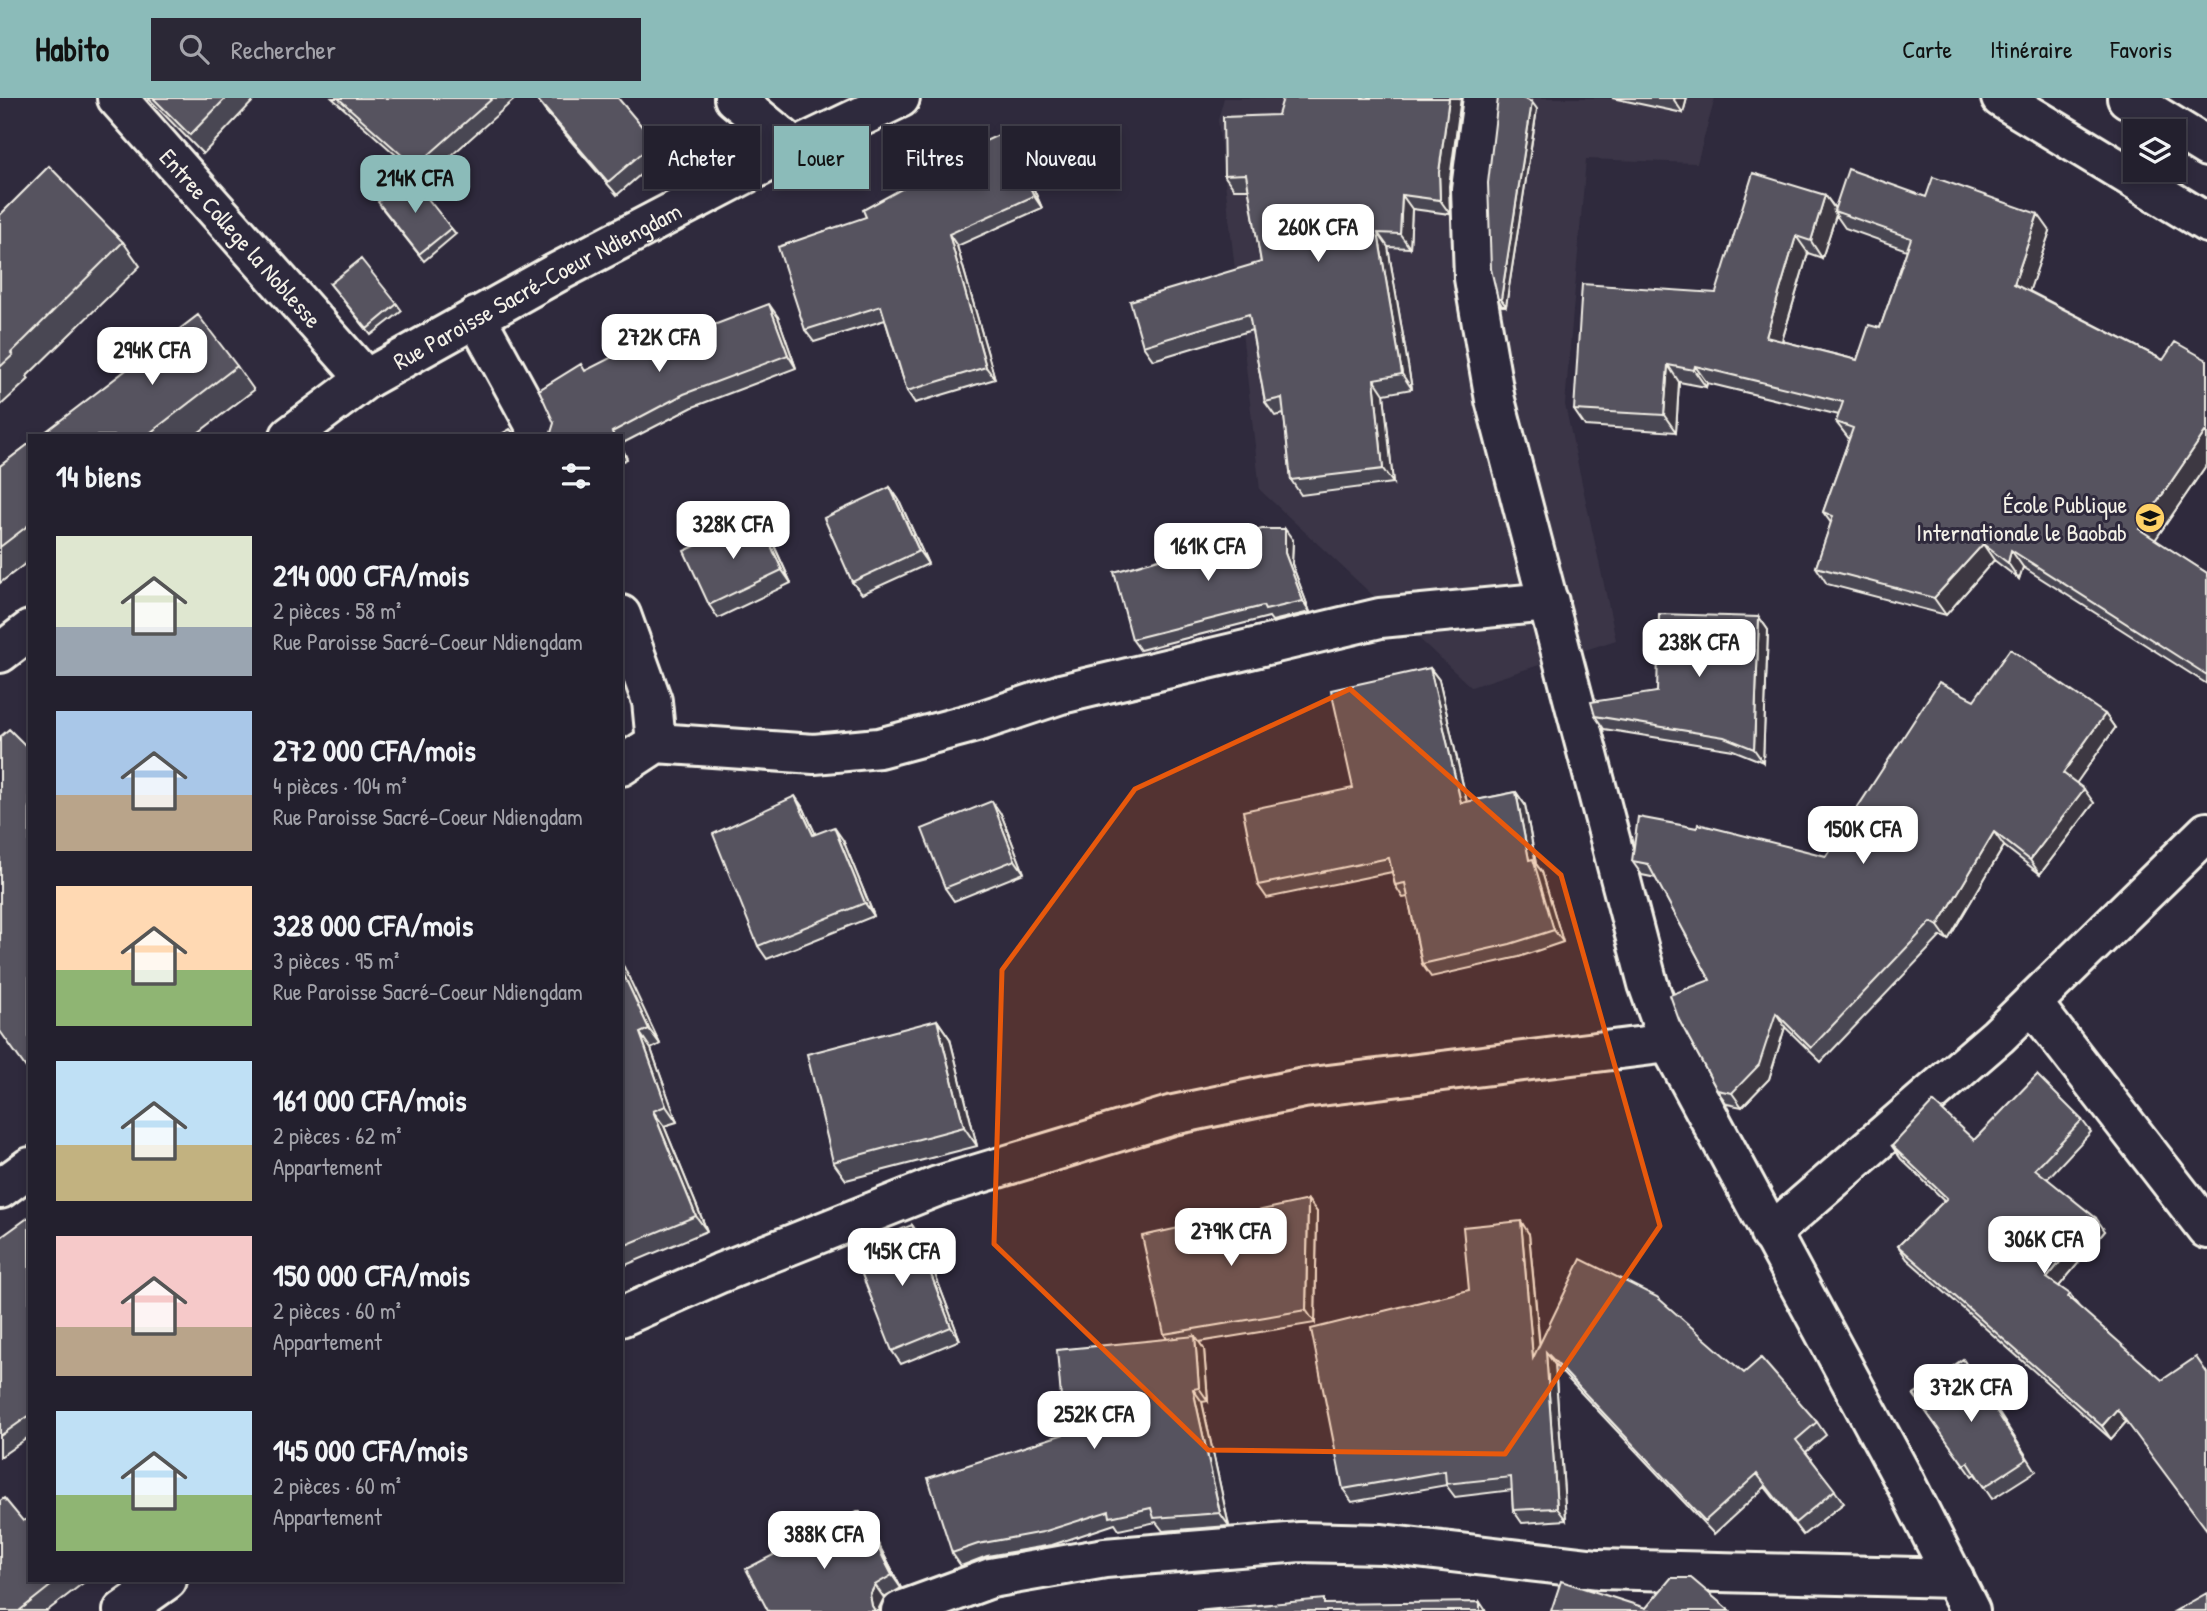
<!DOCTYPE html>
<html lang="fr">
<meta charset="utf-8">
<style>
:root{--surface:#23202e;--page:#2b2836;--text:#f1f3f6;--muted:#a3a3aa;--line:#403e4a;--accent:#8bbbb9}
body{margin:0;font-family:"Patrick Hand",sans-serif;background:var(--page);color:var(--text);height:100vh;display:flex;flex-direction:column;font-size:26px;white-space:nowrap}
*{box-sizing:border-box;margin:0}
p{font-size:23px;color:var(--muted)}
.icon{flex:none;width:38px;height:38px;fill:none;stroke:currentColor;stroke-width:2;stroke-linecap:round;stroke-linejoin:round}
.map{position:relative;flex:1;overflow:hidden}
.panel{position:absolute;left:28px;top:336px;width:595px;height:1148px;display:flex;flex-direction:column;background:var(--surface);border-radius:0px;box-shadow:0 4px 10px #0003,0 0 0 2px var(--line)}
.panel>*{flex:none}
.banner{position:absolute;left:644px;top:28px;width:665px;height:63px;display:flex;gap:14px}
.controls{position:absolute;left:2123px;top:21px;display:grid;gap:14px}
.controls a{display:grid;place-items:center;width:63px;height:63px;border-radius:0px;background:var(--surface);box-shadow:0 4px 10px #0003,0 0 0 2px var(--line);font-size:35px}
.price{position:absolute;translate:-50% -60px;padding:0 16px;border-radius:14px;background:#fff;color:#222;font-size:23px;line-height:46px;filter:drop-shadow(0 2px 4px #0008)}
.price::after{content:'';position:absolute;left:50%;top:42px;width:21px;height:16px;margin-left:-10px;background:inherit;clip-path:polygon(0 0,100% 0,50% 100%)}
.price.selected{background:var(--accent);color:#111}
ul{padding:0;list-style:none}
li{display:flex;align-items:center;gap:21px;height:175px;padding:0 28px}
li span{display:grid;place-items:center;flex:none;width:196px;height:140px;border-radius:0px;color:#555}
li>.icon{margin-inline-start:auto}
span .icon{width:84px;height:84px;fill:#fffc;stroke-width:1}
li b{font-size:30px}
h2{display:flex;justify-content:space-between;align-items:center;height:84px;padding:0 28px;font-size:30px}
.pill{padding:0 24px;border-radius:0px;background:var(--surface);box-shadow:0 4px 10px #0003,0 0 0 2px var(--line);font-size:24px;line-height:63px}
.pill.selected{background:var(--accent);color:#111}
header{display:flex;align-items:center;gap:42px;box-sizing:border-box;height:98px;padding:0 35px;background:var(--accent);color:#111}
header strong{font-size:33px}
nav{display:flex;gap:38px;margin-inline-start:auto;font-size:24px}
.search{width:490px;height:63px;background:var(--page);display:flex;align-items:center;gap:18px;box-sizing:border-box;padding:0 24px;border-radius:0px;color:var(--muted);font-size:26px}
.map>svg:first-child{display:block}
.built{fill:#3b3647}
.lines{fill:none;stroke-linecap:round;stroke-linejoin:round}
.minor-casing{stroke:#f4f1e8;stroke-width:44}
.tertiary-casing{stroke:#f4f1e8;stroke-width:44}
.trunk-casing{stroke:#f4f1e8;stroke-width:44}
.minor{stroke:#2f2a3d;stroke-width:38}
.tertiary{stroke:#2f2a3d;stroke-width:38}
.trunk{stroke:#2f2a3d;stroke-width:38}
.wall{fill:#4a4752;stroke:#f4f1e8;stroke-width:2;fill-rule:evenodd}
.shaded-wall{fill:#3c3942;stroke:#f4f1e8;stroke-width:2}
.building{fill:#56525f;stroke:#f4f1e8;stroke-width:2}
.marked{fill:#e8590c;fill-opacity:0.2;stroke:#e8590c;stroke-width:5;stroke-linejoin:round}
.labels{text-anchor:middle;dominant-baseline:central;stroke-width:6;stroke-linejoin:round;paint-order:stroke}
.street-label{font-size:24px;fill:#f4f1e8;stroke:#2f2a3d}
.poi-label{font-size:24px;fill:#f4f1e8;stroke:#2f2a3d;text-anchor:end}
</style>
<header>
<strong>Habito</strong>
<div class="search"><svg class="icon" aria-label="search" viewBox="0 0 24 24"><circle cx="10" cy="10" r="6"/><path d="M15 15l6 6"/></svg>Rechercher</div>
<nav><a>Carte</a><a>Itinéraire</a><a>Favoris</a></nav>
</header>
<div class="map">
<svg width="2207" height="1513" viewBox="0 0 2207 1513">
<rect width="100%" height="100%" fill="#2f2a3d"/>
<filter id="ink" filterUnits="userSpaceOnUse"><feTurbulence type="fractalNoise" baseFrequency=".0143" numOctaves="2"/><feDisplacementMap in="SourceGraphic" scale="14" xChannelSelector="R" yChannelSelector="G"/><feConvolveMatrix kernelMatrix="1 2 1 2 8 2 1 2 1" color-interpolation-filters="sRGB"/></filter>
<g filter="url(#ink)">
<path class="built" d="M1224,0h491l-18,65 -111,-4 -21,246 51,235 -145,47 -211,-197 -42,-370z"/>
<g class="lines">
<g class="minor-casing">
<g id="minor">
<path id="s1" d="M117,0l249,281"/>
<path d="M734,0l61,50"/>
<path d="M1483,0l-12,91 3,89 21,122 153,584 21,59 235,437 66,131"/>
<path d="M476,219l65,119"/>
<path d="M621,517l31,86 4,42"/>
<path d="M621,668l35,-23 158,11 65,-6 101,-27 81,-27 319,-76 169,-16"/>
<path d="M2032,905l175,226"/>
<path d="M0,1091l30,-22"/>
<path d="M1770,1136l228,-198 209,-204"/>
<path d="M621,1219l99,-44 218,-87 235,-71 131,-27 365,-45"/>
<path d="M123,1513l44,-31"/>
<path d="M901,1513l90,-33 114,-20 195,-16 82,2 216,25 356,9"/>
</g>
</g>
<g class="tertiary-casing">
<g id="tertiary">
<path id="s2" d="M290,338l76,-57 190,-106 239,-125 105,-50"/>
<path d="M0,555l30,-23"/>
</g>
</g>
<g class="trunk-casing">
<path id="trunk" d="M2001,0l206,125
M2127,0l80,49"/>
</g>
<use href="#minor" class="minor"/>
<use href="#tertiary" class="tertiary"/>
<use href="#trunk" class="trunk"/>
</g>
<path class="wall" d="M148,0h108l-53,56z
M332,0h184l-92,82z
M536,0l119,44 9,12 -47,41 -72,-84z
M1612,0h75l-4,15z
M1537,11l-31,197h-4l-4,-7z
M1278,17l171,71 1,28 -38,-5 -2,39 -22,-1 24,142 -28,5 9,89 -92,12 -10,-15 -7,-66 -9,2 -10,-14 -13,-72 -99,30 -10,-14 118,-84 -12,-73h-15l-10,-14z
M1005,34l9,12 28,64 -85,38 38,133 -80,24 -8,-12 -22,-71 -71,22 -9,-12 61,-113 52,-37z
M1825,97l10,13 91,-11 124,34 -21,60 134,69h44v104l-52,76 52,33v111l-184,-117 -4,12 -25,-19 -48,55 -119,-31 -11,-17 15,-44 -8,-11 26,-73 -13,-17 3,-7 -132,-32 -1,4 -27,-5 -3,50 -91,-6 -11,-16 142,-117zM1836,117l9,13 62,22 -27,78 -23,32 -75,-19 26,-88 14,5z
M382,110l69,20 5,6 -32,27z
M0,117l123,27 17,24 -113,110 2,3 -29,27z
M330,186l67,20 5,7 -31,24z
M778,219l18,51 -103,39 -72,37v-8h-71l121,-109 8,11z
M237,268l17,24 -60,46h-154z
M30,345v117l-30,23v-117z
M621,347l6,14 -6,3z
M890,389l9,13 29,64 -66,30 -10,-12z
M758,419l9,13 24,53 -73,35 -9,-13z
M1293,442l-1,24 18,48 -38,9 -3,-4 -129,33 -8,-11z
M1759,519l9,13 -5,132 -30,-12 -129,-21 -9,-13 62,-24z
M1430,570l9,12 28,122 49,-10 9,13 11,59 6,8 21,70 -44,15 -88,20 -9,-13 -14,-67 -5,1 -8,-13 -3,-13 -125,26 -9,-13 95,-97z
M1974,602l131,14 10,14 -39,55 18,20 -54,71 -36,-28 -56,94 -7,-4 -120,126 -36,-35 -16,52 -27,28 -15,-3 -10,-14 -7,-110 -54,-102 -14,-3 -10,-14 194,-5z
M804,711l11,25 28,6 31,76 -107,43 -9,-13z
M1001,716l23,59 -70,28 -9,-13z
M621,865l39,81 -9,5 26,73 -13,4 43,105 -86,36z
M937,922l13,19 27,107 -131,34 -13,-18z
M2082,1022l9,12 -44,47 58,52 -46,55 67,136 -15,17 -204,-180 -9,-13 47,-45 -44,-42 -9,-13 82,-6z
M1308,1102l9,12 -2,111 -116,19 5,7 4,52 -6,1 27,124 -66,5 -7,-9 -37,8 -4,-6 -63,21 -65,11 -26,10 -9,-13 112,-119 103,-95 -3,-5z
M30,1120v218l-30,21v-219z
M912,1127l9,13 39,102 -59,24 -9,-13z
M1529,1136l11,111 204,28 73,49 9,13 -20,17 38,51 -41,32 -38,-48 -51,47 -159,-169 11,155 -44,3 -9,-13 -1,-20 -57,7 -9,-12 -94,17 -9,-13 126,-199z
M1972,1273l64,100 -44,28 -17,-25 -3,2 -58,-81z
M859,1413l9,13 33,64 -17,10 -5,10z
M23,1423l7,59h57l-40,31h-47z"/>
<path class="shaded-wall" d="M1449,0h12l-12,88 1,28 -10,-14 -1,-28z
M1675,0h12l-4,15 -9,-13z
M1532,4l5,7 -31,197 -5,-7z
M1005,34l9,12 28,64 -8,-12z
M1402,97l10,14 -2,39 -10,-14z
M1825,97l12,17 -3,-1 2,4 -14,43 -11,-17z
M2038,116l12,17 -24,70 -12,-17z
M1378,135l10,14 24,142 -10,-15z
M949,136l8,12 38,133 -9,-12z
M1796,138l12,17 -30,101 -12,-17z
M769,206l9,13 18,51 -8,-13z
M1668,267l11,17 -3,50 -12,-17z
M1695,268l12,17 -1,4 -12,-17z
M1374,281l10,15 9,89 -10,-14z
M2205,334l2,2v30l-56,82 -12,-17z
M621,347l6,14 -6,-8z
M890,389l9,13 29,64 -9,-13z
M758,419l9,13 24,53 -9,-13z
M1285,431l8,11 -1,24 18,48 -7,-11 -18,-48z
M1983,446l11,16 -48,55 -12,-17z
M2011,452l12,17 -4,12 -11,-16z
M1759,519l9,13 -5,132 -9,-13z
M1430,570l9,12 31,136 -9,-13z
M2105,616l10,14 -42,60 -10,-15z
M2084,691l10,14 -54,71 -10,-14z
M1516,694l9,13 11,59 6,8 21,70 -9,-12 -25,-70z
M795,698l9,13 18,39 -9,-13z
M992,703l9,13 23,59 -9,-13z
M834,729l9,13 31,76 -9,-13z
M1994,734l10,14 -56,94 -10,-14z
M621,865l3,4 36,77 -11,-15 -28,-60z
M1776,915l9,14 -16,52 -27,28 -10,-14z
M937,922l13,19 27,107 -13,-19z
M640,935l11,16 26,73 -11,-16z
M653,1013l11,15 43,105 -11,-15z
M1308,1102l9,12 -2,111 -9,-13z
M2096,1120l9,13 -49,59 -9,-12z
M1521,1123l8,13 13,137 -9,-13z
M912,1127l9,13 39,102 -9,-13z
M2070,1196l9,13 -11,-10z
M1195,1238l9,13 4,52 -9,-13z
M1546,1254l9,13 11,155 -9,-12z
M1193,1291l9,13 27,124 -9,-13z
M2117,1311l9,13 -15,17 -9,-13z
M859,1413l9,13 33,64 -9,-13z
M875,1487l9,13 -5,10 1,3h-5l-3,-5 -2,-11z
M1480,1504l6,9h-6z"/>
<path class="building" d="M153,0h73l-36,37z
M338,0h155l-78,69z
M536,0h82l37,44 -47,40z
M1283,0h166l-10,74 1,28 -38,-5 -2,39 -22,-1 24,141 -28,5 9,90 -92,11 -9,-82 -17,4 -16,-88 -106,32 -13,-45 131,-39 -15,-88 -22,1 -1,-58 55,-2z
M1498,0h24l10,4 -31,197h-3l-7,-30 -3,-86z
M1005,34l29,64 -85,38 37,133 -79,24 -26,-85 -76,24 -27,-83 88,-30 -3,-7 55,-30 -3,-7z
M49,68l74,76 -112,111 2,2 -13,12v-152z
M1848,71l78,28 7,-20 105,37 -24,70 149,76 12,-18 32,18v73l-2,-1 -66,97 68,44v102l-196,-125 -3,13 -25,-19 -49,54 -118,-31 17,-51 -10,-4 30,-84 -17,-6 7,-20 -148,-36 -1,4 -26,-5 -4,50 -90,-5 8,-126 134,9 37,-120 72,22 -14,46 -15,-5 -30,101 91,23 12,-35 11,3 31,-90 -77,-27z
M410,78l41,52 -32,26 -41,-52z
M361,161l36,45 -30,25 -37,-45z
M769,206l19,51 -104,39 -72,38 2,4h-64l4,-13 -15,-33 42,-26 4,7 86,-44 6,12z
M198,217l39,51 -91,70h-106z
M510,331l6,7h-18z
M30,345v81l-30,23v-81z
M890,389l29,64 -67,31 -28,-64z
M758,419l24,53 -73,35 -25,-54z
M1262,431h23v24l18,48 -38,9 -2,-4 -131,33 -18,-67z
M1659,516l100,3 -5,132 -30,-12 -129,-21 -4,-14 66,-10z
M2010,551l95,65 -42,59 21,16 -54,71 -36,-28 -56,94 -7,-4 -120,126 -35,-35 -17,52 -27,28 -15,-3 -38,-70 -9,-25 40,-15 -62,-116 -16,-3 6,-44 59,11 1,-4 128,32 113,-174 35,18z
M1430,570l31,135 55,-11 13,68 4,-1 21,71 -44,14 -88,20 -17,-81 -10,2 -6,-27 -131,27 -15,-74 110,-23 -22,-98z
M9,631l21,21 -1,322 -29,-41v-294z
M795,698l18,39 21,-8 31,76 -107,43 -45,-112z
M992,703l23,59 -70,28 -23,-59z
M621,871l28,60 -9,4 26,73 -13,5 43,105 -75,31z
M937,922l27,107 -131,35 -26,-108z
M2037,977l45,45 -47,49 61,49 -49,60 23,16 -2,3 94,83 34,-23 11,16v157l-90,-121 -15,17 -204,-180 49,-48 -55,-52 41,-44 41,38z
M1308,1102l-2,110 -142,24 -22,-98z
M29,1119l1,198 -30,21v-198z
M1521,1123l12,137 48,-99 76,38 87,76 17,-15 56,64 -21,18 39,50 -40,33 -38,-49 -52,47 -159,-169 11,156 -44,2 -2,-33 -65,7 -1,-13 -102,18 -32,-160 158,-39 -6,-63z
M912,1127l39,102 -59,24 -40,-102z
M1195,1238l4,52 -6,1 27,124 -66,5 -3,-10 -41,9 -1,-6 -66,21 -65,12 -26,9 -24,-75 136,-44 -7,-84z
M1963,1261l64,100 -43,28 -16,-25 -4,3 -50,-70z
M4,1400l19,23 7,-4v63h28l-39,31h-19v-110z
M859,1413l33,64 -17,10 -5,10 2,11 3,5h-107l-22,-42z
M1671,1480h20l39,33h-179l10,-30 85,27z
M2207,1495v18h-32z
M1324,1501v5l156,-2v9h-284z"/>
</g>
<path class="marked" d="M1350,591l211,186 99,351 -155,228 -297,-4 -214,-206 8,-274 133,-181z"/>
<defs>
<g id="school-disc" transform="scale(1.575)"><circle r="9.5" fill="#ffd166" stroke="#2f2a3d"/><path d="M0-5L7-2L0 1L-7-2ZM-4 1L0 2.5L4 1V4Q0 6-4 4Z" fill="#111"/></g>
</defs>
<g fill-rule="evenodd">
<use href="#school-disc" x="2150" y="420"/>
</g>
<g class="labels">
<g class="street-label">
<text stroke="none"><textPath href="#s1" startOffset="187">Entree College la Noblesse</textPath></text>
<text stroke="none"><textPath href="#s2" startOffset="290">Rue Paroisse Sacré-Coeur Ndiengdam</textPath></text>
</g>
<g class="poi-label">
<text x="2127" y="406">École Publique<tspan x="2127" dy="28">Internationale le Baobab</tspan></text>
</g>
</g>
</svg>
<div class="controls">
<a><svg class="icon" aria-label="layers" viewBox="0 0 24 24"><path d="M12 4l9 5-9 5-9-5zM3 14l9 5 9-5"/></svg></a>
</div>
<b class="price selected" style="left:415px;top:117px">214K CFA</b>
<b class="price" style="left:1318px;top:166px">260K CFA</b>
<b class="price" style="left:659px;top:276px">272K CFA</b>
<b class="price" style="left:152px;top:289px">294K CFA</b>
<b class="price" style="left:733px;top:463px">328K CFA</b>
<b class="price" style="left:1208px;top:485px">161K CFA</b>
<b class="price" style="left:1699px;top:581px">238K CFA</b>
<b class="price" style="left:1863px;top:768px">150K CFA</b>
<b class="price" style="left:1231px;top:1170px">279K CFA</b>
<b class="price" style="left:2044px;top:1178px">306K CFA</b>
<b class="price" style="left:902px;top:1190px">145K CFA</b>
<b class="price" style="left:1971px;top:1326px">372K CFA</b>
<b class="price" style="left:1094px;top:1353px">252K CFA</b>
<b class="price" style="left:824px;top:1473px">388K CFA</b>
<div class="banner">
<a class="pill">Acheter</a>
<a class="pill selected">Louer</a>
<a class="pill">Filtres</a>
<a class="pill">Nouveau</a>
</div>
<section class="panel">
<h2>14 biens<svg class="icon" aria-label="filters" viewBox="0 0 24 24"><path d="M4 7h16M4 17h16"/><circle cx="9" cy="7" r="2"/><circle cx="15" cy="17" r="2"/></svg></h2>
<ul>
<li><span style="background:linear-gradient(#dfe7d0 65%,#9aa5b1 0)"><svg class="icon" aria-label="home" viewBox="0 0 24 24"><path d="M3 11l9-7 9 7M6 9v11h12V9"/></svg></span><div><b>214 000 CFA/mois</b><p>2 pièces · 58 m²</p><p>Rue Paroisse Sacré-Coeur Ndiengdam</p></div></li>
<li><span style="background:linear-gradient(#a9c7e8 60%,#b9a48a 0)"><svg class="icon" aria-label="home" viewBox="0 0 24 24"><path d="M3 11l9-7 9 7M6 9v11h12V9"/></svg></span><div><b>272 000 CFA/mois</b><p>4 pièces · 104 m²</p><p>Rue Paroisse Sacré-Coeur Ndiengdam</p></div></li>
<li><span style="background:linear-gradient(#ffd9b3 60%,#8fb573 0)"><svg class="icon" aria-label="home" viewBox="0 0 24 24"><path d="M3 11l9-7 9 7M6 9v11h12V9"/></svg></span><div><b>328 000 CFA/mois</b><p>3 pièces · 95 m²</p><p>Rue Paroisse Sacré-Coeur Ndiengdam</p></div></li>
<li><span style="background:linear-gradient(#bfe0f5 60%,#c2b280 0)"><svg class="icon" aria-label="home" viewBox="0 0 24 24"><path d="M3 11l9-7 9 7M6 9v11h12V9"/></svg></span><div><b>161 000 CFA/mois</b><p>2 pièces · 62 m²</p><p>Appartement</p></div></li>
<li><span style="background:linear-gradient(#f6c9c9 65%,#b9a48a 0)"><svg class="icon" aria-label="home" viewBox="0 0 24 24"><path d="M3 11l9-7 9 7M6 9v11h12V9"/></svg></span><div><b>150 000 CFA/mois</b><p>2 pièces · 60 m²</p><p>Appartement</p></div></li>
<li><span style="background:linear-gradient(#bfe0f5 60%,#8fb573 0)"><svg class="icon" aria-label="home" viewBox="0 0 24 24"><path d="M3 11l9-7 9 7M6 9v11h12V9"/></svg></span><div><b>145 000 CFA/mois</b><p>2 pièces · 60 m²</p><p>Appartement</p></div></li>
</ul>
</section>
</div>
